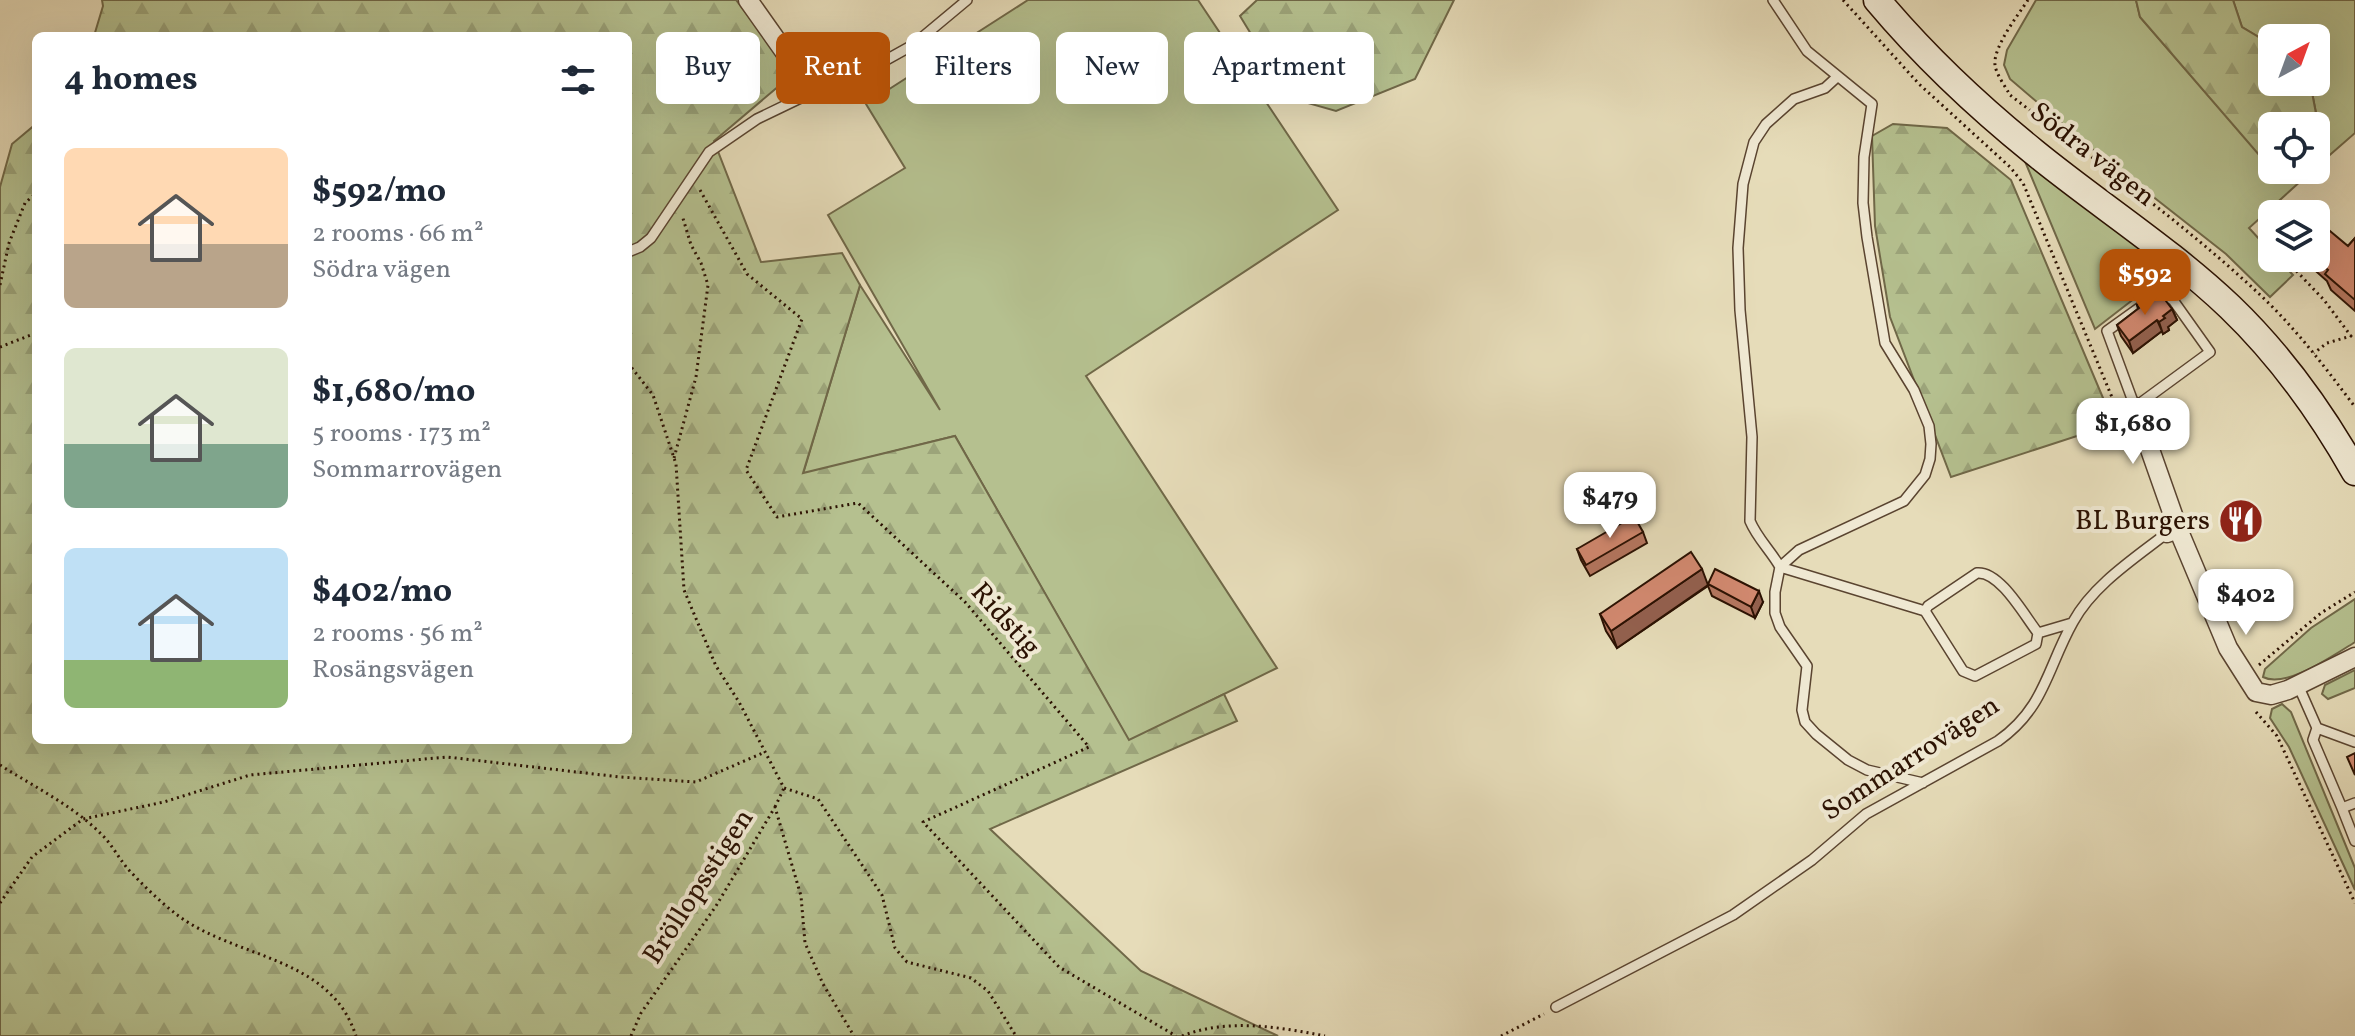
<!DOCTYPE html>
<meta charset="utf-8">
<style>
:root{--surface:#fff;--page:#f2f2f3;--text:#1f2937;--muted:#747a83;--accent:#b45309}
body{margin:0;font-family:Vollkorn,serif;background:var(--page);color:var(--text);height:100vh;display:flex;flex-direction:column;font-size:30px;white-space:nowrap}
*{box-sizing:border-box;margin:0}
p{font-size:26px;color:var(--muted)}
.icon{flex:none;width:44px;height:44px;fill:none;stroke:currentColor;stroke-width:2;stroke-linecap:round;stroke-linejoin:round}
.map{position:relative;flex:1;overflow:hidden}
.sheet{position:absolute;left:32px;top:32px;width:600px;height:712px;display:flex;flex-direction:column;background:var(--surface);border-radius:12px;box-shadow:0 8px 32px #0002}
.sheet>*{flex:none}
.guide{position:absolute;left:656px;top:32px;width:760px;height:72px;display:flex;gap:16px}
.needle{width:52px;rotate:41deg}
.tools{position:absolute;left:2258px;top:24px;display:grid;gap:16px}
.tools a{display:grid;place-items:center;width:72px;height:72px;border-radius:12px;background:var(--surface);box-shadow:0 8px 32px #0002;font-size:40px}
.price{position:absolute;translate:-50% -68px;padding:0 18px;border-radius:16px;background:#fff;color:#222;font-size:26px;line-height:52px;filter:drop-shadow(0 2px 4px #0008)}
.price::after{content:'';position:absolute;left:50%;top:48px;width:24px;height:18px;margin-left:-12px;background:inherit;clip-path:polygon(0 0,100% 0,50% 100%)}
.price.current{background:var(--accent);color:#fff}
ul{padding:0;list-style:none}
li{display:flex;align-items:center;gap:24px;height:200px;padding:0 32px}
li span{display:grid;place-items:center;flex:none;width:224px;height:160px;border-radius:12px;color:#555}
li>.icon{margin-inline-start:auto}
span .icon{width:96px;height:96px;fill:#fffc;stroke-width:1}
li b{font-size:34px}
h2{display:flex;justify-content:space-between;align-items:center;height:96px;padding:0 32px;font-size:34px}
.tag{padding:0 28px;border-radius:12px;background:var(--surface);box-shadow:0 8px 32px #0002;font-size:28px;line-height:72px}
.tag.current{background:var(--accent);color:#fff}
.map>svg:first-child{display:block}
.grass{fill:#b5c08f;stroke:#706848;stroke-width:2}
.forest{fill:url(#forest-firs);stroke:#706848;stroke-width:2}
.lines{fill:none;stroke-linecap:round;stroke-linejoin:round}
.lane-casing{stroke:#5a4430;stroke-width:12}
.street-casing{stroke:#5a4430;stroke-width:21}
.secondary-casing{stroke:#2b1102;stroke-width:29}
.path{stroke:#2b1102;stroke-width:3;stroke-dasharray:2 4;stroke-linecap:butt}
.lane{stroke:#efe8d2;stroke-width:9}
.street{stroke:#efe8d2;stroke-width:18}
.secondary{stroke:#efe8d2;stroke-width:26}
.wall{fill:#b57660;stroke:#2b1102;stroke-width:2}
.shaded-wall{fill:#93604e;stroke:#2b1102;stroke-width:2}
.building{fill:#d28970;stroke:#2b1102;stroke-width:2}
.labels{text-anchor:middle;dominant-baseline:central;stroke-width:8;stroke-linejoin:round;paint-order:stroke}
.street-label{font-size:28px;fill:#2b1102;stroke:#efe8d2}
.poi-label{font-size:28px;fill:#2b1102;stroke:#efe8d2;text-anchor:end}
</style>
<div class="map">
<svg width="2355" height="1036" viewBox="0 0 2355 1036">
<defs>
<pattern id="forest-firs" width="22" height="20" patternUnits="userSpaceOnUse" patternTransform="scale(2)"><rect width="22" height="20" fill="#b5c08f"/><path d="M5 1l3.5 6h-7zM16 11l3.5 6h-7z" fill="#9ca47a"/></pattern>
</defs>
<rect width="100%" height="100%" fill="#e6dcb9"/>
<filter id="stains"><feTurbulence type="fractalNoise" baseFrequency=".0025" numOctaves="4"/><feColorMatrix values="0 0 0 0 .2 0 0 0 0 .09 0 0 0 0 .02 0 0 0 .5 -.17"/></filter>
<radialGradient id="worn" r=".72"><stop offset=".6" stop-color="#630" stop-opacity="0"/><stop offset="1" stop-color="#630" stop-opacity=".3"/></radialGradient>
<path class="grass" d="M1028,0h170l140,210 -252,166 191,292 -148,73 -174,-305 -152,38 57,-189 80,125 -112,-195 77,-47 -39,-64z
M2036,0h100l4,17 121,139 11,-5v19h41l-64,58 23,25v5h5l16,17 -23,22 -44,-43 -135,-106 -81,-69 -6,-14 3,-15z
M2233,0h122v133l-39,34v-37l3,-2 -9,-46h6v-44h-44v7l-30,-18z
M2024,159l146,112 -75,58z
M2355,599v43l-3,2c-20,12 -67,45 -89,33l2,-8 46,-41z
M2355,670v18l-27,11 -6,-5 3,-9z
M2282,704l9,8 64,156v22l-66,-143 -19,-29 2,-9z"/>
<path class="forest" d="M102,0h634l57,74 -79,67 47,121 81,-9 18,32 -57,188 152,-37 174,304 95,-46 13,27 -247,108 151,142 137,65h-1278v-849l12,-43 24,-20v616h592v-704h-534l9,-30z
M1257,0h197l-39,79 -79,32 -46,-13 -50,-82z
M2136,0h97l9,27 30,18v37h38l9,47 -3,1v-4h-44v25l-12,5 -120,-139z
M1893,124l54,4 64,52 103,244 -163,53 -61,-160 -15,-91 -3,-90z"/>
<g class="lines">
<g class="lane-casing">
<path id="lane" d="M1773,0l34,51 65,53 -8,53 -1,46 4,34 18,106 29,47 15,36 2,18 -1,15 -5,16 -21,26 -105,49 -19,17 -5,25v21l5,14 27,39 -5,44 3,12 11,12 32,26 19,10 56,13
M1837,77l-12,11 -31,11 -28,25 -12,18 -11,42 -5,64 2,62 12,127 -2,84c7,17 21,30 30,46l145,44 38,60 12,5 61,-32 2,-11c-14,-18 -38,-62 -61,-60l-49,33 -3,5
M628,252l12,-5 11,-9 58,-86 48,-33 56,-27 12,2 88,-49 54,-45
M2160,293l13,7 37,52 -75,55 -28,-76z
M2038,633l34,-10
M2298,685l19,43 -4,12 29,68 13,-5
M2317,728l38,14
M2342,808l13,33
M1556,1007l177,-92 79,-55 54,-46 132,-73c47,-33 49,-73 75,-119 20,-37 62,-64 94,-89"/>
</g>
<g class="street-casing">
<path id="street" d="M748,0l65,92
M2135,407l43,122 -11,4
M2178,529l50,119 28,44 15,3 17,-5 67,-33"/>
</g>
<g class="secondary-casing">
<path id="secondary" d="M1877,0c47,56 100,106 157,152 65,53 136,98 196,155 50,48 91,105 125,165"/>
</g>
<path class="path" d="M1843,0l76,84 91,83 13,16 93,224
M2028,0c-10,15 -35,47 -33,65 1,9 10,21 15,30 83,64 170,125 247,197 37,34 68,75 98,115
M700,190l47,84 55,45 -56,151 31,47 81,-14 107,99 124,145 -166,75 136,145 117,69
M2270,244l2,1
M2284,258l40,42 27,36 -24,7 -13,10
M0,285l9,-42 16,-40 11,-10
M0,347l36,-14
M628,363l25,32 23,69 8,126 32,76 23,36 45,86 34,11 64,96 13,53 12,14 64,16 17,13 28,45
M674,458l22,-81 12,-92 -7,-22 -10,-18 -9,-30
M2259,665l62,-52 34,-21
M2256,712l21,24 78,167
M0,765c36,23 76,42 105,73 8,9 14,20 22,30 14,15 32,33 49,46 58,45 154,41 180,122
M775,807l9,-19
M0,903l32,-46 51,-38 81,-17 86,-27 197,-18 173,20 76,5 69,-30
M631,1036l10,-23 75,-107 59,-99 26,89 4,47 18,41 31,52
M1182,1036c46,-18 97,-9 143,0
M1501,1036l43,-22"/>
<use href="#lane" class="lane"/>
<use href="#street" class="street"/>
<use href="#secondary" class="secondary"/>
</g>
<path class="wall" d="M2355,238v73l-24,-21 -4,-9 -17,-15 -3,-8h9l32,-12z
M2137,305l35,4 5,11 -9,7 1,3 -6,4 -1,-3 -29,22 -12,-17 -4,-11 21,-16z
M1643,532l4,11 -57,33 -9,-16 -4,-11z
M1708,584l55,18 -8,16 -43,-22 -4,-10 -91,62 -11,-17 -6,-17z"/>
<path class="shaded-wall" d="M2172,309l5,11 -9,7 1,3 -6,4 -4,-12 4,-6z
M2157,320l5,11 -29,22 -4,-12z
M1702,569l6,16 -91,63 -6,-17z
M1759,591l4,11 -8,16 -4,-11z"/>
<path class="building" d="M2324,226l24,20 7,-8v62l-30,-26 3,-4 -14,-12h2v-23z
M2160,293l12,16 -9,7 2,2 -6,4 -2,-2 -28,21 -12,-16 22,-17 -2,-3 7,-5 2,3z
M1634,516l9,16 -57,33 -9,-16z
M1691,552l11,17 -91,62 -11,-17z
M1715,569l44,22 -8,16 -43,-23z
M2355,753v22l-8,-18z"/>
<defs>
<g id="restaurant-disc" transform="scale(2.3)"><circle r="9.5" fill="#8f2418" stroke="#efe8d2"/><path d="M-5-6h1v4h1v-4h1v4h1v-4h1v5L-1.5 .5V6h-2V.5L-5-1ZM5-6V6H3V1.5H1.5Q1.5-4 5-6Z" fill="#fff"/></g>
</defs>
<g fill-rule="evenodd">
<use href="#restaurant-disc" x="2241" y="521"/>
</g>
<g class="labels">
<g class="street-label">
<text transform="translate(2092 155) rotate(38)">Södra vägen</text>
<text transform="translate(1005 620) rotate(48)">Ridstig</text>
<text transform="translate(1911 759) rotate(-33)">Sommarrovägen</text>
<text transform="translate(699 887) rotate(-57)">Bröllopsstigen</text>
</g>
<g class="poi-label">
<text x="2210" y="521">BL Burgers</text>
</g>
</g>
<rect width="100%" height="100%" filter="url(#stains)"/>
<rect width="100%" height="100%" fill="url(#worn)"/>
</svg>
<div class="tools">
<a><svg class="needle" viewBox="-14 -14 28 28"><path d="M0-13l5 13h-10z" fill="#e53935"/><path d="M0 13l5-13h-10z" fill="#747a83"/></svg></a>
<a><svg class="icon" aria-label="locate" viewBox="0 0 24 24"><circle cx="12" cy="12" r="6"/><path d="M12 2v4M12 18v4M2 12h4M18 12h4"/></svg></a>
<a><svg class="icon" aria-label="layers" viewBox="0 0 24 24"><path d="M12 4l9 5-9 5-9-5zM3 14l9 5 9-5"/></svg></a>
</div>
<b class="price current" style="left:2145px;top:317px">$592</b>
<b class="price" style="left:2133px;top:466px">$1,680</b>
<b class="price" style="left:1610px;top:540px">$479</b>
<b class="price" style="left:2246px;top:637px">$402</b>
<div class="guide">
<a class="tag">Buy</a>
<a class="tag current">Rent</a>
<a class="tag">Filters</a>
<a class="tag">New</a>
<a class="tag">Apartment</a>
</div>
<section class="sheet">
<h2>4 homes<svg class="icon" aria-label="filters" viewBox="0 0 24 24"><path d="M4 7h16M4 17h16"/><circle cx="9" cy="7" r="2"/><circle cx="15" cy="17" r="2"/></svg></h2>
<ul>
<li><span style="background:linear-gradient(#ffd9b3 60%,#b9a48a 0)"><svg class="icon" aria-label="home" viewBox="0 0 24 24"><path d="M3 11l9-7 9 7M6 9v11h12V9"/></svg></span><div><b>$592/mo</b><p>2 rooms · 66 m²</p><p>Södra vägen</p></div></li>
<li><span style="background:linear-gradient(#dfe7d0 60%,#7fa58c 0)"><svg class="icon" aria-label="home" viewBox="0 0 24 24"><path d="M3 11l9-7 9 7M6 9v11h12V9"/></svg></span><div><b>$1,680/mo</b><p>5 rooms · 173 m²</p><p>Sommarrovägen</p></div></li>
<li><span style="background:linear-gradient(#bfe0f5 70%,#8fb573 0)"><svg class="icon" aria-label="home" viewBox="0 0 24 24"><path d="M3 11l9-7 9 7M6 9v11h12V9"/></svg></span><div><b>$402/mo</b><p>2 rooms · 56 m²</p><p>Rosängsvägen</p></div></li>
</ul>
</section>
</div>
